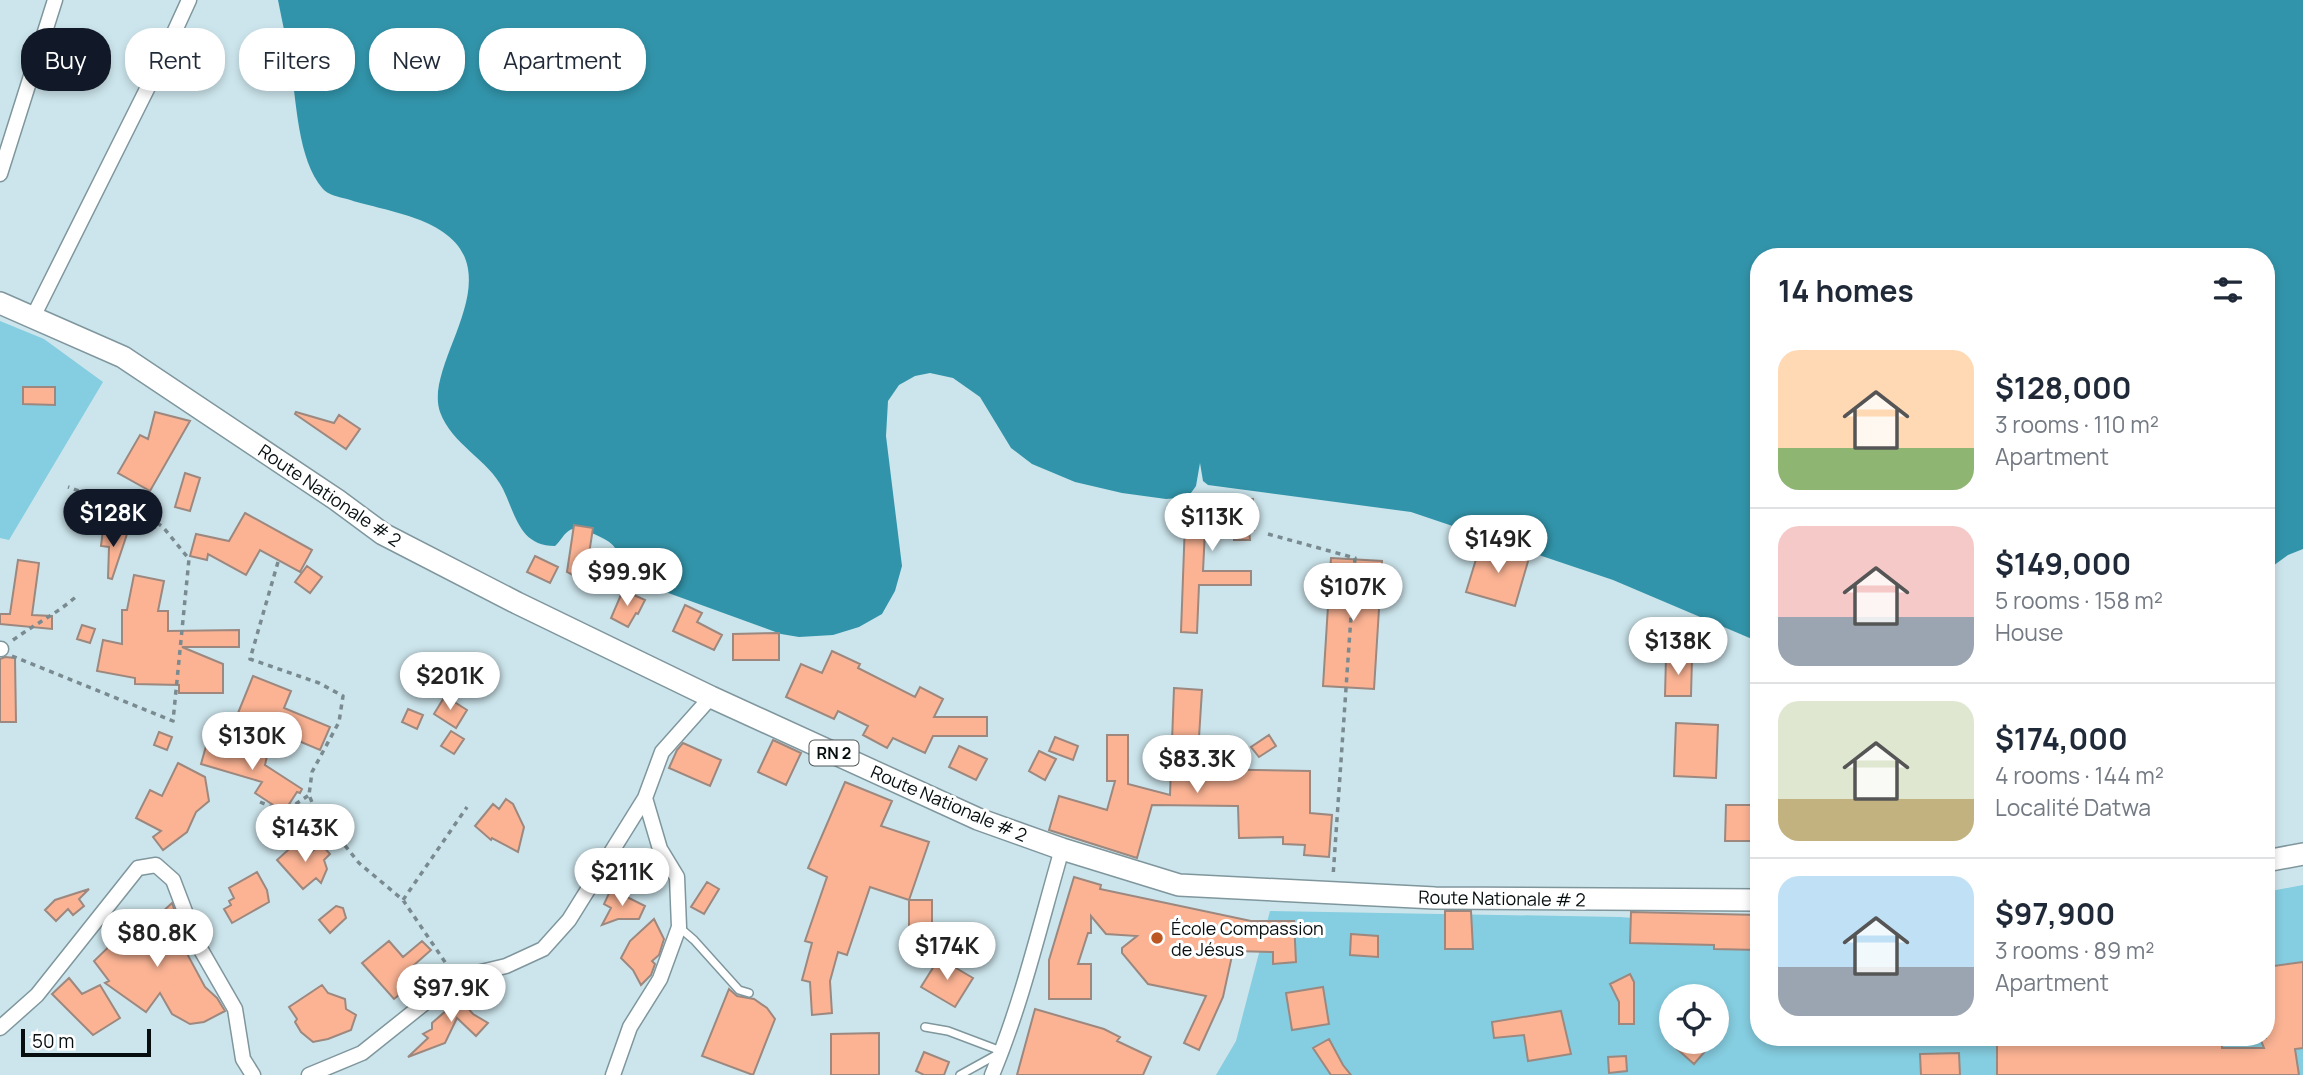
<!DOCTYPE html>
<meta charset="utf-8">
<style>
:root{--surface:#fff;--page:#f6f6f7;--text:#1f2937;--muted:#747a83;--line:#e0e1e3;--accent:#111827}
body{margin:0;font-family:Manrope,sans-serif;background:var(--page);color:var(--text);height:100vh;display:flex;flex-direction:column;font-size:26px;white-space:nowrap}
*{box-sizing:border-box;margin:0}
p{font-size:23px;color:var(--muted)}
.icon{flex:none;width:38px;height:38px;fill:none;stroke:currentColor;stroke-width:2;stroke-linecap:round;stroke-linejoin:round}
.map{position:relative;flex:1;overflow:hidden}
.panel{position:absolute;left:1750px;top:248px;width:525px;height:798px;display:flex;flex-direction:column;background:var(--surface);border-radius:28px;box-shadow:0 4px 10px #0003}
.panel>*{flex:none}
.banner{position:absolute;left:21px;top:28px;width:665px;height:63px;display:flex;gap:14px}
.controls{position:absolute;left:1659px;top:984px;display:grid;gap:14px}
.controls a{display:grid;place-items:center;width:70px;height:70px;border-radius:50%;background:var(--surface);box-shadow:0 4px 10px #0003;font-size:35px}
.scale{position:absolute;left:21px;bottom:18px;width:130px;box-sizing:border-box;padding-left:7px;border:4px solid #060e10;border-top:0;font-size:19px;line-height:24px;white-space:nowrap;color:#060e10;-webkit-text-stroke:5px #fff;paint-order:stroke}
.price{position:absolute;translate:-50% -60px;padding:0 16px;border-radius:24px;background:#fff;color:#222;font-size:23px;line-height:46px;filter:drop-shadow(0 2px 4px #0008)}
.price::after{content:'';position:absolute;left:50%;top:42px;width:21px;height:16px;margin-left:-10px;background:inherit;clip-path:polygon(0 0,100% 0,50% 100%)}
.price.current{background:var(--accent);color:#fff}
ul{padding:0;list-style:none}
li{display:flex;align-items:center;gap:21px;height:175px;padding:0 28px}
li+li{border-top:2px solid var(--line)}
li span{display:grid;place-items:center;flex:none;width:196px;height:140px;border-radius:21px;color:#555}
li>.icon{margin-inline-start:auto}
span .icon{width:84px;height:84px;fill:#fffc;stroke-width:1}
li b{font-size:30px}
h2{display:flex;justify-content:space-between;align-items:center;height:84px;padding:0 28px;font-size:30px}
.chip{padding:0 24px;border-radius:28px;background:var(--surface);box-shadow:0 4px 10px #0003;font-size:24px;line-height:63px}
.chip.current{background:var(--accent);color:#fff}
.map>svg:first-child{display:block}
.green{fill:#85cde0;fill-rule:evenodd}
.water{fill:#3294aa}
.building{fill:#fbb394;stroke:#9c887f;stroke-width:2}
.lines{fill:none;stroke-linecap:round;stroke-linejoin:round}
.lane-casing{stroke:#7f969d;stroke-width:10}
.street-casing{stroke:#7f969d;stroke-width:17}
.primary-casing{stroke:#7f969d;stroke-width:24}
.path{stroke:#798b90;stroke-width:3.5;stroke-dasharray:5 5;stroke-linecap:butt}
.lane{stroke:#fff;stroke-width:7}
.street{stroke:#fff;stroke-width:14}
.primary{stroke:#fff;stroke-width:21}
.poi-dot{fill:#bc5723;stroke:#fff;stroke-width:2.5}
.labels{text-anchor:middle;dominant-baseline:central;stroke-width:6;stroke-linejoin:round;paint-order:stroke}
.shield{fill:#fff;stroke:#515658;stroke-width:2}
.shield-label{font-size:16px;font-weight:bold;fill:#060e10}
.street-label{font-size:18px;fill:#060e10;stroke:#fff}
.poi-label{font-size:18px;fill:#060e10;stroke:#fff;text-anchor:start}
</style>
<div class="map">
<svg width="2303" height="1075" viewBox="0 0 2303 1075">
<rect width="100%" height="100%" fill="#cce5ec"/>
<path class="green" d="M0,321l44,18 59,43 -94,158 -9,-2z
M2303,885v190h-1087l20,-34 34,-130 350,6 139,11v110h507v-146zM1671,996h46v45h-46z"/>
<path class="water" d="M278,0h2025v549l-15,6 -22,16v-314h-507v383l-7,-1 -139,-59 -202,-68 -203,-27 -5,-4 -3,-18 -4,23 -8,11 -22,2 -44,-6 -47,-11 -43,-18 -21,-16 -31,-51 -27,-19 -23,-5 -15,3 -16,9 -11,16 -2,35 16,130 -7,25 -13,23 -23,13 -26,8 -34,2 -18,-3 -154,-56c-14,-13 -6,-15 -12,-30 -3,-8 -37,-23 -45,-18 -6,3 -10,12 -15,16 -35,0 -39,-30 -52,-57 -15,-30 -51,-44 -63,-77 -13,-38 36,-96 28,-143 -8,-51 -82,-57 -121,-70 -8,-2 -19,-4 -24,-10 -26,-30 -26,-88 -33,-127 -3,-20 -8,-41 -12,-62z"/>
<path class="building" d="M23,387h32v18l-32,-1z
M155,412l35,9 -40,70 -32,-18 22,-38 8,4z
M296,412l38,11 5,-8 21,14 -14,20 -51,-35z
M185,473l15,5 -10,33 -15,-4z
M1237,499h16l1,31h-5l1,10h-16v-10l-29,1 -2,40h48v14h-52l-2,48 -16,-1 4,-110h12v-19l40,-1z
M245,513l67,37 -12,22 -40,-22 -14,25 -38,-21 -1,6 -17,-4 6,-22 33,7z
M574,525l19,3 -6,39 8,4 -7,12 -21,-11z
M103,530l24,4 -15,45 -4,-1 1,-31 -8,-1z
M1481,543l48,15 -14,48 -49,-14z
M535,556l23,11 -8,16 -23,-11z
M1331,558l51,3 -8,128 -51,-3z
M18,560l21,3 -7,52 20,1v13l-52,-5v-10h10z
M307,566l15,11 -12,16 -15,-11z
M134,575l30,6 -6,30h10v20l71,-1v17h-57l41,17v29h-44v-8l-44,-1v-6l-38,-7 6,-31 19,4v-34h5z
M623,590l22,10 -7,14 -2,-1 -8,14 -17,-9z
M685,605l17,8 -5,9 25,13 -8,15 -41,-19z
M82,625l13,4 -5,14 -13,-4z
M779,633v27h-46v-26z
M832,651l28,13 -2,4 57,29 5,-10 23,12 -9,18h53v19h-54l-8,17 -32,-15 -6,10 -24,-13 5,-9 -30,-15 -4,8 -48,-22 15,-33 21,9z
M5,657l10,1 1,64h-16v-63z
M1666,657l26,1 -1,38h-26z
M480,665l18,10 -7,13 -19,-10z
M253,676l38,15 -7,17 46,19 -10,23 -45,-19 -1,2 -38,-15z
M1174,688l28,2 -5,79 113,2v42l22,2 -3,42 -25,-2 1,-10 -22,-1v-7l-44,1 -1,-32 -86,-1 -15,53 -88,-28 10,-34 48,14 8,-29h-8v-46h21v49l42,11z
M445,696l22,14 -11,18 -22,-14z
M408,709l15,6 -6,14 -15,-7z
M1676,723l42,2 -2,53 -42,-2z
M451,731l13,8 -10,15 -13,-8z
M159,732l13,5 -5,13 -13,-5z
M1269,735l7,11 -17,11 -8,-10z
M1055,737l23,9 -5,14 -24,-9z
M208,739l14,4v7l3,-6 42,12 -2,9 37,24 -2,4 -3,-1 -13,20 -29,-19 7,-11 -61,-18z
M773,740l28,13 -15,32 -28,-13z
M683,743l38,17 -11,26 -41,-18 8,-18z
M959,746l28,13 -11,21 -27,-13z
M1039,751l17,8 -11,21 -16,-9z
M178,763l27,14 4,24 -13,11 -9,20 -24,18 -10,-13 8,-6 -25,-13 14,-28 12,6z
M845,782l47,19 -11,25 48,16 -20,58 -39,-13 -23,68 -9,-3 -8,29 2,32 -20,2 -2,-33 -8,-2 10,-37 -7,-2 22,-64 -19,-9z
M506,799l7,5 11,23 -6,25 -26,-14 -1,2 -16,-14 18,-22 6,5z
M1726,805h29v36h-30z
M298,841l11,13 12,-10 9,10 -6,6 3,9 -6,14 -5,-5 -13,11 -26,-29z
M257,872l10,18 2,12 -37,21 -8,-14 7,-4 -2,-4 5,-3 -5,-10z
M1074,877l27,8 -1,4 151,32h43l2,41 -23,2v-12l-40,-1 -10,46 -24,53 -15,-7 22,-47 -58,-12 -26,-31v-5l15,-12 -31,-2 -15,-18v17h-3l-10,31h13v35h-42v-39z
M707,882l12,7 -15,25 -13,-7z
M89,889l-10,10 5,7 -11,9 -5,-6 -12,12 -11,-11 10,-10z
M611,889l34,17 -6,13h-21l-16,6 9,-17 -7,-4z
M909,900h23v27h-23z
M172,903l10,28 -7,7 9,10 21,39 12,11 8,13 -21,11 -14,2 -18,-10 -12,-21 -14,19 -41,-29 4,-2 -15,-20 27,-26 -6,-8 13,-9 4,6 8,-8 8,9z
M336,906l7,2 3,10 -16,15 -11,-13z
M1445,911h26l2,38h-28z
M1631,912l128,3v35l-45,-1v-4l-84,-2z
M654,919l10,20 -5,16 -7,6 3,3 -4,11 -10,10 -8,-15 -12,-12 9,-17z
M1351,934l27,2v21l-28,-2z
M389,941l14,16 19,-16 9,9 -17,15 9,11 -29,23 -32,-36z
M939,958l34,20 -18,29 -34,-20z
M2303,962v86l-8,1 4,26h-302v-37h181v5l44,1v4h42l-4,-10h6v-71z
M1630,974l4,8v42h-15v-22l-9,-18z
M69,978l13,16 18,-9 20,33 -27,17 -41,-41z
M322,985l6,8 17,6 1,10 10,6 -5,15 -23,9 -15,3 -12,-10 -6,-10 2,-3 -8,-12z
M1323,987l6,37 -37,6 -6,-37z
M729,989l8,7 17,3 13,9 8,11 -22,56 -51,-19z
M471,990l-8,17 3,-1 7,8 15,9 -12,13 -19,-18 -12,25 -37,14 20,-19 -5,-4 9,-5v-6l16,-14 -7,-6 4,-4 10,4z
M1035,1009l69,20 16,8 -3,4 34,16 -8,18h-126z
M1561,1011l10,43 -43,7 -4,-26 -30,3 -2,-16z
M879,1033v42h-48v-41z
M1329,1039l14,26 8,10h-20l-18,-27z
M1668,1041h46l-20,23z
M924,1052l25,10 -5,13h-20l-8,-4z
M1959,1053l1,22h-39l-1,-21z
M1626,1056l1,15 -18,2 -1,-16z"/>
<g class="lines">
<g class="lane-casing">
<path id="lane" d="M680,928l14,12 45,50 10,3
M925,1027l23,4 53,20
M960,1075l38,-21"/>
</g>
<g class="street-casing">
<path id="street" d="M0,174l55,-174
M33,317l129,-258 27,-59
M0,649h1
M0,1028l37,-33 101,-127 18,-3 17,15 24,63 38,66 8,50 10,16
M309,1075l53,-22 94,-75 50,-12 37,-17 26,-29 76,-122 17,-46 49,-55
M613,1075l17,-48 30,-48 19,-52 -2,-50 -17,-28 -15,-51
M992,1075c30,-72 48,-150 70,-226"/>
</g>
<g class="primary-casing">
<path id="primary" d="M0,303l123,54 214,143 46,34 134,69 194,94 267,122 84,30 117,36 256,13 324,2
M2266,861l37,-7"/>
</g>
<path class="path" d="M1268,534l87,24 -22,319
M278,562l-28,97 69,24 24,13 -4,26 -27,50 -3,23 5,12 45,56 44,37 44,65
M13,640c22,-16 45,-27 65,-45
M12,656l161,65 16,-162 -26,-32 -19,-13 -76,-27
M260,802l24,10 25,-17
M403,900l64,-93"/>
<use href="#lane" class="lane"/>
<use href="#street" class="street"/>
<use href="#primary" class="primary"/>
</g>
<circle class="poi-dot" cx="1157" cy="938" r="7"/>
<g class="labels">
<rect class="shield" x="809.5" y="740.5" width="49" height="25" rx="5"/>
<g class="shield-label">
<text x="834" y="753">RN 2</text>
</g>
<g class="street-label">
<text transform="translate(330 495) rotate(34)">Route Nationale # 2</text>
<text transform="translate(949 803) rotate(23)">Route Nationale # 2</text>
<text transform="translate(1502 898) rotate(1)">Route Nationale # 2</text>
</g>
<g class="poi-label">
<text x="1171" y="928">École Compassion<tspan x="1171" dy="21">de Jésus</tspan></text>
</g>
</g>
</svg>
<div class="controls">
<a><svg class="icon" aria-label="locate" viewBox="0 0 24 24"><circle cx="12" cy="12" r="6"/><path d="M12 2v4M12 18v4M2 12h4M18 12h4"/></svg></a>
</div>
<div class="scale">50 m</div>
<b class="price current" style="left:113px;top:549px">$128K</b>
<b class="price" style="left:1212px;top:553px">$113K</b>
<b class="price" style="left:1498px;top:575px">$149K</b>
<b class="price" style="left:627px;top:608px">$99.9K</b>
<b class="price" style="left:1353px;top:623px">$107K</b>
<b class="price" style="left:1678px;top:677px">$138K</b>
<b class="price" style="left:450px;top:712px">$201K</b>
<b class="price" style="left:252px;top:772px">$130K</b>
<b class="price" style="left:1197px;top:795px">$83.3K</b>
<b class="price" style="left:305px;top:864px">$143K</b>
<b class="price" style="left:622px;top:908px">$211K</b>
<b class="price" style="left:157px;top:969px">$80.8K</b>
<b class="price" style="left:947px;top:982px">$174K</b>
<b class="price" style="left:451px;top:1024px">$97.9K</b>
<div class="banner">
<a class="chip current">Buy</a>
<a class="chip">Rent</a>
<a class="chip">Filters</a>
<a class="chip">New</a>
<a class="chip">Apartment</a>
</div>
<section class="panel">
<h2>14 homes<svg class="icon" aria-label="filters" viewBox="0 0 24 24"><path d="M4 7h16M4 17h16"/><circle cx="9" cy="7" r="2"/><circle cx="15" cy="17" r="2"/></svg></h2>
<ul>
<li><span style="background:linear-gradient(#ffd9b3 70%,#8fb573 0)"><svg class="icon" aria-label="home" viewBox="0 0 24 24"><path d="M3 11l9-7 9 7M6 9v11h12V9"/></svg></span><div><b>$128,000</b><p>3 rooms · 110 m²</p><p>Apartment</p></div></li>
<li><span style="background:linear-gradient(#f6c9c9 65%,#9aa5b1 0)"><svg class="icon" aria-label="home" viewBox="0 0 24 24"><path d="M3 11l9-7 9 7M6 9v11h12V9"/></svg></span><div><b>$149,000</b><p>5 rooms · 158 m²</p><p>House</p></div></li>
<li><span style="background:linear-gradient(#dfe7d0 70%,#c2b280 0)"><svg class="icon" aria-label="home" viewBox="0 0 24 24"><path d="M3 11l9-7 9 7M6 9v11h12V9"/></svg></span><div><b>$174,000</b><p>4 rooms · 144 m²</p><p>Localité Datwa</p></div></li>
<li><span style="background:linear-gradient(#bfe0f5 65%,#9aa5b1 0)"><svg class="icon" aria-label="home" viewBox="0 0 24 24"><path d="M3 11l9-7 9 7M6 9v11h12V9"/></svg></span><div><b>$97,900</b><p>3 rooms · 89 m²</p><p>Apartment</p></div></li>
</ul>
</section>
</div>
